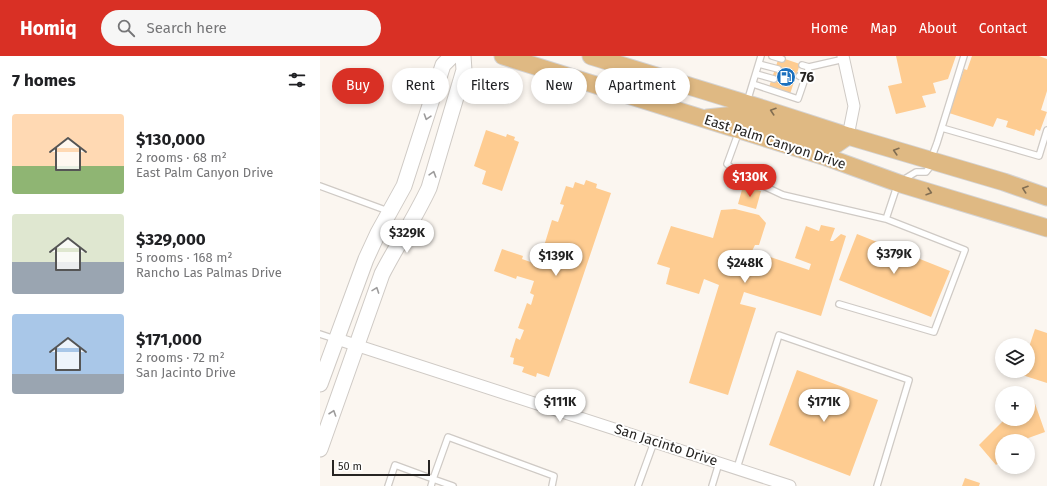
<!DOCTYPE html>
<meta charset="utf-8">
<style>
:root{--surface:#fff;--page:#f6f6f6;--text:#202124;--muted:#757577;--accent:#d93025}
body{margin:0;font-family:"Fira Sans",sans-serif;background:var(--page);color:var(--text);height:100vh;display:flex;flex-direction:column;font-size:15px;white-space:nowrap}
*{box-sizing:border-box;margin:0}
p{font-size:13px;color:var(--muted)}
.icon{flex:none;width:22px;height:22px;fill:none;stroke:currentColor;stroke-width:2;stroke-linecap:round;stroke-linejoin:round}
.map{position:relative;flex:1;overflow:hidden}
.drawer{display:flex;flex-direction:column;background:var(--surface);width:320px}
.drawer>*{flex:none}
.top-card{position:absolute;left:12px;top:12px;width:380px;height:36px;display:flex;gap:8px}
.tools{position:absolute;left:675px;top:282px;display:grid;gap:8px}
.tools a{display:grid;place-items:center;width:40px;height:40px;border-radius:50%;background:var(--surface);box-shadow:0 2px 6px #0003;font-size:20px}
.scale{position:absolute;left:12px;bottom:10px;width:98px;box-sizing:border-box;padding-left:4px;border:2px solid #262422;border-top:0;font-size:11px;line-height:14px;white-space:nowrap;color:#262422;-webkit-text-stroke:3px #fff;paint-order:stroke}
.price{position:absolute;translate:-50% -34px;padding:0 9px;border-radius:14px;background:#fff;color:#222;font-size:13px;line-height:26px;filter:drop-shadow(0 1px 2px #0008)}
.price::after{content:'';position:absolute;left:50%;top:24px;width:12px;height:9px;margin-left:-6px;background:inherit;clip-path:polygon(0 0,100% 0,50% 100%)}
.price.selected{background:var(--accent);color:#fff}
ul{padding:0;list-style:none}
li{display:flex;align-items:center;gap:12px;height:100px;padding:0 12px}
li span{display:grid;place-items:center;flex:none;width:112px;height:80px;border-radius:4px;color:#555}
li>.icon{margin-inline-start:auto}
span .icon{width:48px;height:48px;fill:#fffc;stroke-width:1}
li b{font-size:17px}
h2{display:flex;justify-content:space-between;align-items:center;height:48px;padding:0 12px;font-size:17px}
.tag{padding:0 14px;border-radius:18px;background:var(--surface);box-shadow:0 2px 6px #0003;font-size:14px;line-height:36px}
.tag.selected{background:var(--accent);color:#fff}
header{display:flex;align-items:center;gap:24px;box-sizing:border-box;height:56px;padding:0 20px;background:var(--accent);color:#fff}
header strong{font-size:19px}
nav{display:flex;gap:22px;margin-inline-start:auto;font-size:14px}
.search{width:280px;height:36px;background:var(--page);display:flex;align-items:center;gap:10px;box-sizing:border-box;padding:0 14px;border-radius:22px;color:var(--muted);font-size:15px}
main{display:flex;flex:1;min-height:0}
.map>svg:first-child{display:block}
.building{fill:#fecc91}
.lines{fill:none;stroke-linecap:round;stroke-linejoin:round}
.lane-casing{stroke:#cfcac5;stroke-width:8}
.street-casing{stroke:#cfcac5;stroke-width:13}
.secondary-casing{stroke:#cfcac5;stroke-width:17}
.primary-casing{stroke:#d4d3d3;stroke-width:19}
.lane{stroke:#fff;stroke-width:5.5}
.street{stroke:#fff;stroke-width:11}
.secondary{stroke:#fff;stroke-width:15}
.primary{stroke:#dfb983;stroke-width:17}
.oneway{stroke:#826e52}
.oneway2{stroke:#9d9c9c}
.labels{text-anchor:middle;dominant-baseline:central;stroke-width:4;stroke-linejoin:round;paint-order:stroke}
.poi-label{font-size:14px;font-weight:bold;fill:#262422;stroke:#fff;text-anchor:start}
.street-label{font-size:14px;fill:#262422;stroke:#fff}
</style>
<header>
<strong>Homiq</strong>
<div class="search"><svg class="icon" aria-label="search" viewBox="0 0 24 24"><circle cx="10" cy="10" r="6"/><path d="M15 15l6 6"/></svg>Search here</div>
<nav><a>Home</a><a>Map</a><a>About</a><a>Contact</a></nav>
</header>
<main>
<section class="drawer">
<h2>7 homes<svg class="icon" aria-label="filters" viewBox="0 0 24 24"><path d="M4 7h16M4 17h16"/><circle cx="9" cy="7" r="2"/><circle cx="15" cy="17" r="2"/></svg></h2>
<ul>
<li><span style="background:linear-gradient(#ffd9b3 65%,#8fb573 0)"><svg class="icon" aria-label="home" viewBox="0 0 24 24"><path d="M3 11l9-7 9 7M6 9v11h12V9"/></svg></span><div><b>$130,000</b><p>2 rooms · 68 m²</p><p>East Palm Canyon Drive</p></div></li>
<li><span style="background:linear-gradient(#dfe7d0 60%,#9aa5b1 0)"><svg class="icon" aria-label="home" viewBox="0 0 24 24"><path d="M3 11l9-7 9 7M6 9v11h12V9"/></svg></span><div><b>$329,000</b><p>5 rooms · 168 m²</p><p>Rancho Las Palmas Drive</p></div></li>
<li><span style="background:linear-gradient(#a9c7e8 75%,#9aa5b1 0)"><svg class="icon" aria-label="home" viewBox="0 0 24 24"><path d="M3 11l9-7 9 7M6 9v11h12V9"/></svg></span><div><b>$171,000</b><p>2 rooms · 72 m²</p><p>San Jacinto Drive</p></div></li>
</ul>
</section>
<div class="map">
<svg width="727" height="430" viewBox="0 0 727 430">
<rect width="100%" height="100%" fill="#fbf6f0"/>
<path class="building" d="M576,0h60l-8,23 -15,4 3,10 -14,3 4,11 -30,7 -8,-28 14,-3z
M652,0h67l8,3v32l-6,19 6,2 -7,19 -4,-2 -2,7 -28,-9 2,-6 -11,-3 -4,9 -44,-14 15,-44 3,1z
M459,1l21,7 -10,30 -21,-7z
M166,74l20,7 1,-3 8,3 -1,3 5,2 -17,49 -20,-7 4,-13 -12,-5z
M266,124l11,4 -1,4 15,5 -62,184 -12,-4 -1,4 -14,-5 2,-5 -11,-3 1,-6 -4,-1 6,-19 4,2 4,-10 -6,-2 9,-25 4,2 3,-10 -4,-2 4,-12 -17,-5 -1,3 -22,-8 8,-22 21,7 -1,3 17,6 4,-11 4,2 3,-8 -6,-2 8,-26 6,2 6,-17 -4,-1 6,-18 7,2 2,-6 9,3z
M423,130l18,5 -5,18 -18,-5z
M415,153l24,6 7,8 -7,22h-4l-3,6 57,19 2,-6 -16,-6 11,-32 13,5 2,-6 14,3 -5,13h3l8,-7 5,2 -25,80 -77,-24 -4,12 16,4 -28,87 -39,-12 30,-98 -15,-6 -5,15 -33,-10 4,-16 -13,-4 14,-38 42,12 8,-28z
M537,178l93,37 -19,46 -92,-37z
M715,273l12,4v50l-28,-9 1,-3h8v-21z
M477,314l81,30 -28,76 -81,-31z
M713,342l12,34 -25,9h-18v19l-6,5 -17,-20 26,-26h23v-19z
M645,422l15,5 -1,3h-17z"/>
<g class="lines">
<g class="lane-casing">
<path id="lane" d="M452,0l10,3
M439,8l19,5
M482,9l7,2 35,-8
M436,18l18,5
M479,20l6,3
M433,28l45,15 11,-32
M427,46l14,-46
M622,72l97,28 8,-26
M419,75l-12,33 13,11 43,20 103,24 79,31 -31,82 -95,-28
M611,103l6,-16 27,-87
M0,130l68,25
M566,163l12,-36 18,-11h10l7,-9
M0,278l15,5
M417,412l42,-133 130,45 -32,106
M68,430l7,-21 38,14 15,-42 106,39 -2,10
M111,430l2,-7 20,7
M318,430l16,-44
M392,430l7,-23"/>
</g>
<g class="street-casing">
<path id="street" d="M523,0l11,50 -6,30
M17,283l453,147"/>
</g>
<g class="secondary-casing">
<path id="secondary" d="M0,328l46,-125 12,-26 26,-47 39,-121 9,-9
M0,393l62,-175c15,-29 33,-56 47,-86l35,-118 -1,-14"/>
</g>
<g class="primary-casing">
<path id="primary" d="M183,0l323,101 72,26 149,45
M271,0l173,53 84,27 156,46 43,15
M387,62l28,-3 93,30h7l13,-9"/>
</g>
<use href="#lane" class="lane"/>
<use href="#street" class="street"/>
<use href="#secondary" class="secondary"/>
<use href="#primary" class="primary"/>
</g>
<defs><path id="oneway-chevron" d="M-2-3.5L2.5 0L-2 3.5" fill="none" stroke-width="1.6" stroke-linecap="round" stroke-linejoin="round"/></defs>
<g class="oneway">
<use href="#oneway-chevron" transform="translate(453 55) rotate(-162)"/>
<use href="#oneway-chevron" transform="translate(576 95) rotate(-163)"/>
<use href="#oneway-chevron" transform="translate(705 133) rotate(-161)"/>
<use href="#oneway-chevron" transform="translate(609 136) rotate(17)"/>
</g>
<g class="oneway2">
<use href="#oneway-chevron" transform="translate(107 61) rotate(108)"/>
<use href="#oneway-chevron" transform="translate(113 118) rotate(-73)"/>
<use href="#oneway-chevron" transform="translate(56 234) rotate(-70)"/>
<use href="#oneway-chevron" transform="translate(13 357) rotate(-71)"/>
</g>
<defs>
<g id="fuel-disc" transform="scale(1)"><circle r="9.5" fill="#1b70be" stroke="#fff"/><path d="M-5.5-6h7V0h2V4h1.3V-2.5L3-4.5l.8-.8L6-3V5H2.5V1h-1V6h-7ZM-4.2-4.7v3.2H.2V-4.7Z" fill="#fff"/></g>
</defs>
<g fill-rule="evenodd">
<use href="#fuel-disc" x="466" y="21"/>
</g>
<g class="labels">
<g class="poi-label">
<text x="480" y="21">76</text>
</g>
<g class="street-label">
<text transform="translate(455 86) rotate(18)">East Palm Canyon Drive</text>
<text transform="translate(346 389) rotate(18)">San Jacinto Drive</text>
</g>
</g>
</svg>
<div class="tools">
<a><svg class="icon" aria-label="layers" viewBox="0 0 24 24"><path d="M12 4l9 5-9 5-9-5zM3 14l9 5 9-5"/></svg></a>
<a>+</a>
<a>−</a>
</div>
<div class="scale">50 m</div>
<b class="price selected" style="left:430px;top:142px">$130K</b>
<b class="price" style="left:87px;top:198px">$329K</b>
<b class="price" style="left:574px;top:219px">$379K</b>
<b class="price" style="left:236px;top:221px">$139K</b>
<b class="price" style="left:425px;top:228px">$248K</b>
<b class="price" style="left:240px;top:367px">$111K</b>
<b class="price" style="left:504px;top:367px">$171K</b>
<div class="top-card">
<a class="tag selected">Buy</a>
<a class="tag">Rent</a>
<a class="tag">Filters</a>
<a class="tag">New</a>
<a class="tag">Apartment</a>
</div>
</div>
</main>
